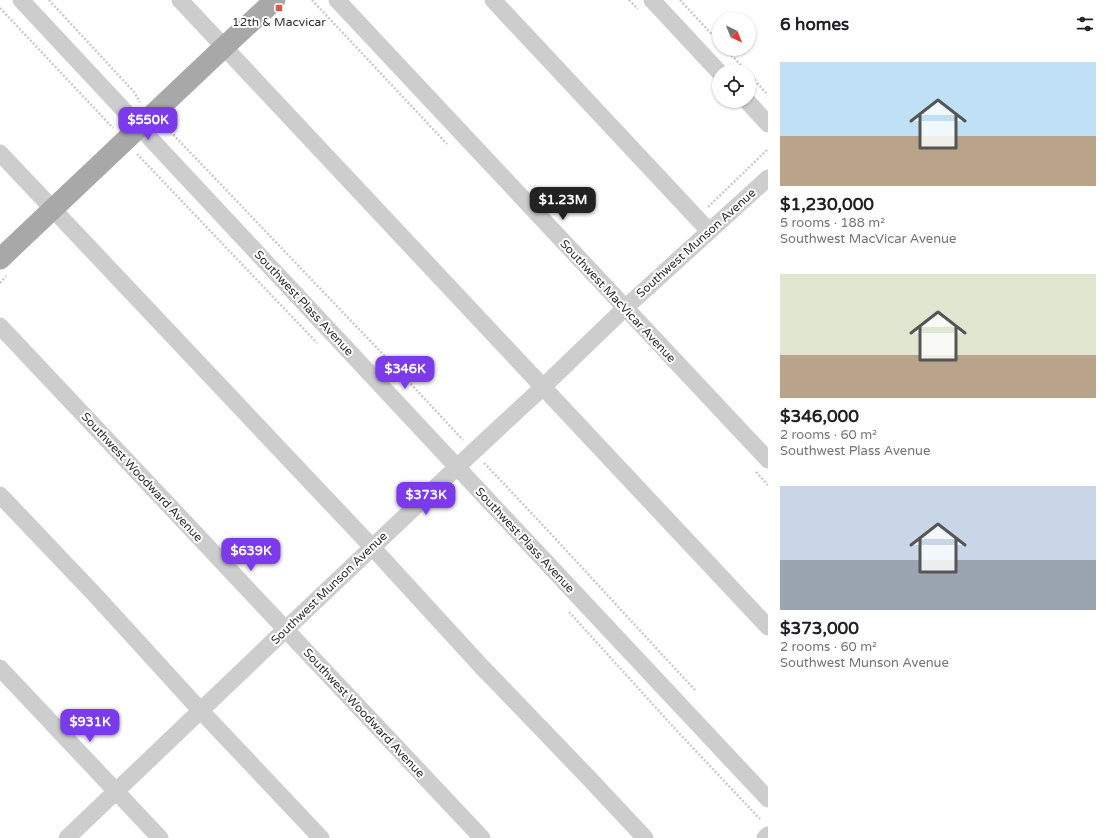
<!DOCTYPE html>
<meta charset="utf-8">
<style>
:root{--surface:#fff;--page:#f2f2f2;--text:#202124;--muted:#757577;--accent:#7c3aed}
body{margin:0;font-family:"Varela Round",sans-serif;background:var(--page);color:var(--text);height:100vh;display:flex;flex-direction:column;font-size:15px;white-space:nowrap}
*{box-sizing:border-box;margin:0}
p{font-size:13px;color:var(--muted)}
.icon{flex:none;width:22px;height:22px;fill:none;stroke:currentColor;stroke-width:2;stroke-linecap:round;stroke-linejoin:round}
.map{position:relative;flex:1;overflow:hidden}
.drawer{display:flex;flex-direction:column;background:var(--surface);width:340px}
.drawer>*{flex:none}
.needle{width:26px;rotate:137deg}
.buttons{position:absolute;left:712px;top:12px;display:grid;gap:8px}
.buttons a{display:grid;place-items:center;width:44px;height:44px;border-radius:50%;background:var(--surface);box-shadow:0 1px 3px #0004;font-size:20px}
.price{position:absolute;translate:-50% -34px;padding:0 9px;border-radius:8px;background:var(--accent);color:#fff;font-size:13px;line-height:26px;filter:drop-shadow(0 1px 2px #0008)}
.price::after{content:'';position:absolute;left:50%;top:24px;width:12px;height:9px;margin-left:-6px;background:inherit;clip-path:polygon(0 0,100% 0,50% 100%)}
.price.selected{background:#222;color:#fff}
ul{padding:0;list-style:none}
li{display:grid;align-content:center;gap:8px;height:212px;padding:0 12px}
li span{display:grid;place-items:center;height:124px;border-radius:0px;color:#555}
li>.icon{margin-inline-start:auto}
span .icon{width:72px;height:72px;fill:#fffc;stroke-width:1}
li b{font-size:17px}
h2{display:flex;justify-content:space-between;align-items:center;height:48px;padding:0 12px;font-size:17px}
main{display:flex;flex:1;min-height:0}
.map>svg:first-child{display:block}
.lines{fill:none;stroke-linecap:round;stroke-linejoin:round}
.path{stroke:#cacaca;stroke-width:2.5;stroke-dasharray:2 2;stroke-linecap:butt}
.minor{stroke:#cdcdcd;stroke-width:17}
.major{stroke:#a8a8a8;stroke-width:21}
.poi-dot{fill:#d45b44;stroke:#fff;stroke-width:1.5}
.labels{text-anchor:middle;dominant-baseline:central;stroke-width:4;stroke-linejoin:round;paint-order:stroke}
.poi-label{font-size:12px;fill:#303030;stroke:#fff}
.street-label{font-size:12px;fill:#303030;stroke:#fff}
</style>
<main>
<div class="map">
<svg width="768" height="838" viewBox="0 0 768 838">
<rect width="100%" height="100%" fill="#fff"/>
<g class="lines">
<path class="path" d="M49,0l85,92 6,10
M312,0l135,144
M629,0l9,9
M680,0l39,42
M0,8l113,120
M726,49l20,22
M749,74l19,21
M714,88l5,5
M727,101l4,5
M165,126l231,242 67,72
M137,154l180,189
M708,207l60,-58
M0,283l6,-7
M484,463c72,75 141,152 212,228
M756,472l12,13
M569,612l109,120 82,87"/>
<path class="minor" d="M21,0l436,467 311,332
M180,0l588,627
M337,0l431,460
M493,0l216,231
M652,0l67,72
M747,101l21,23
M0,153l372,394 109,119 104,108 60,64
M0,326l482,512
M0,495l97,102 104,114 120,127
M0,668l160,170
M67,838l218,-208 188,-178 70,-65 82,-79 143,-130
M765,838l3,-3"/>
<path class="major" d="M0,259l224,-212 51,-47"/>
</g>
<rect class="poi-dot" x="275" y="4" width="8" height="8" rx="2"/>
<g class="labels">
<g class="poi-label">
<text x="279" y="22">12th &amp; Macvicar</text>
</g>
<g class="street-label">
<text transform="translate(696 243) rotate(-42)">Southwest Munson Avenue</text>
<text transform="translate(618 301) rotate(47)">Southwest MacVicar Avenue</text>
<text transform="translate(304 303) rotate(47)">Southwest Plass Avenue</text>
<text transform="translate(142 477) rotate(47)">Southwest Woodward Avenue</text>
<text transform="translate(525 540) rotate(47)">Southwest Plass Avenue</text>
<text transform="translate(329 588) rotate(-44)">Southwest Munson Avenue</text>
<text transform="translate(364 713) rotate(47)">Southwest Woodward Avenue</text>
</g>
</g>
</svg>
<div class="buttons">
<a><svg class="needle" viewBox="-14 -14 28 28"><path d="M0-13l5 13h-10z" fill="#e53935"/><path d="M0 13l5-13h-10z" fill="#757577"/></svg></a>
<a><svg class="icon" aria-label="locate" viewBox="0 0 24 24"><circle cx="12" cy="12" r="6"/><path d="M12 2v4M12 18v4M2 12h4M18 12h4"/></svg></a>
</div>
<b class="price" style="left:148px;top:141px">$550K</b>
<b class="price selected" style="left:563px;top:221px">$1.23M</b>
<b class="price" style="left:405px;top:390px">$346K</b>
<b class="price" style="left:426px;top:516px">$373K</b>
<b class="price" style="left:251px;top:572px">$639K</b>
<b class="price" style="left:90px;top:743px">$931K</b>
</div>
<section class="drawer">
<h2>6 homes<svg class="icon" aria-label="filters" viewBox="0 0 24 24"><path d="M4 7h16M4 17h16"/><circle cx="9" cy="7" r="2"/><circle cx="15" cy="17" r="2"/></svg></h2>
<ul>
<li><span style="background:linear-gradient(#bfe0f5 60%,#b9a48a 0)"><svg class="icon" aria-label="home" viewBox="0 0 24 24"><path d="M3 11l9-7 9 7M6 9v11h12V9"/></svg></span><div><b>$1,230,000</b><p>5 rooms · 188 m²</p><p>Southwest MacVicar Avenue</p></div></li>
<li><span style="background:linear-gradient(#dfe7d0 65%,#b9a48a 0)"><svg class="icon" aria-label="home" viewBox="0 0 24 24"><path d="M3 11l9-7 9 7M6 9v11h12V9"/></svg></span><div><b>$346,000</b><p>2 rooms · 60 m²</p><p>Southwest Plass Avenue</p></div></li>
<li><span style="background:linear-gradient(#c9d6e8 60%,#9aa5b1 0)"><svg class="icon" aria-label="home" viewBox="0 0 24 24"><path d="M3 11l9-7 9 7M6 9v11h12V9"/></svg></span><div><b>$373,000</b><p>2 rooms · 60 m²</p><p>Southwest Munson Avenue</p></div></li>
</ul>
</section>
</main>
